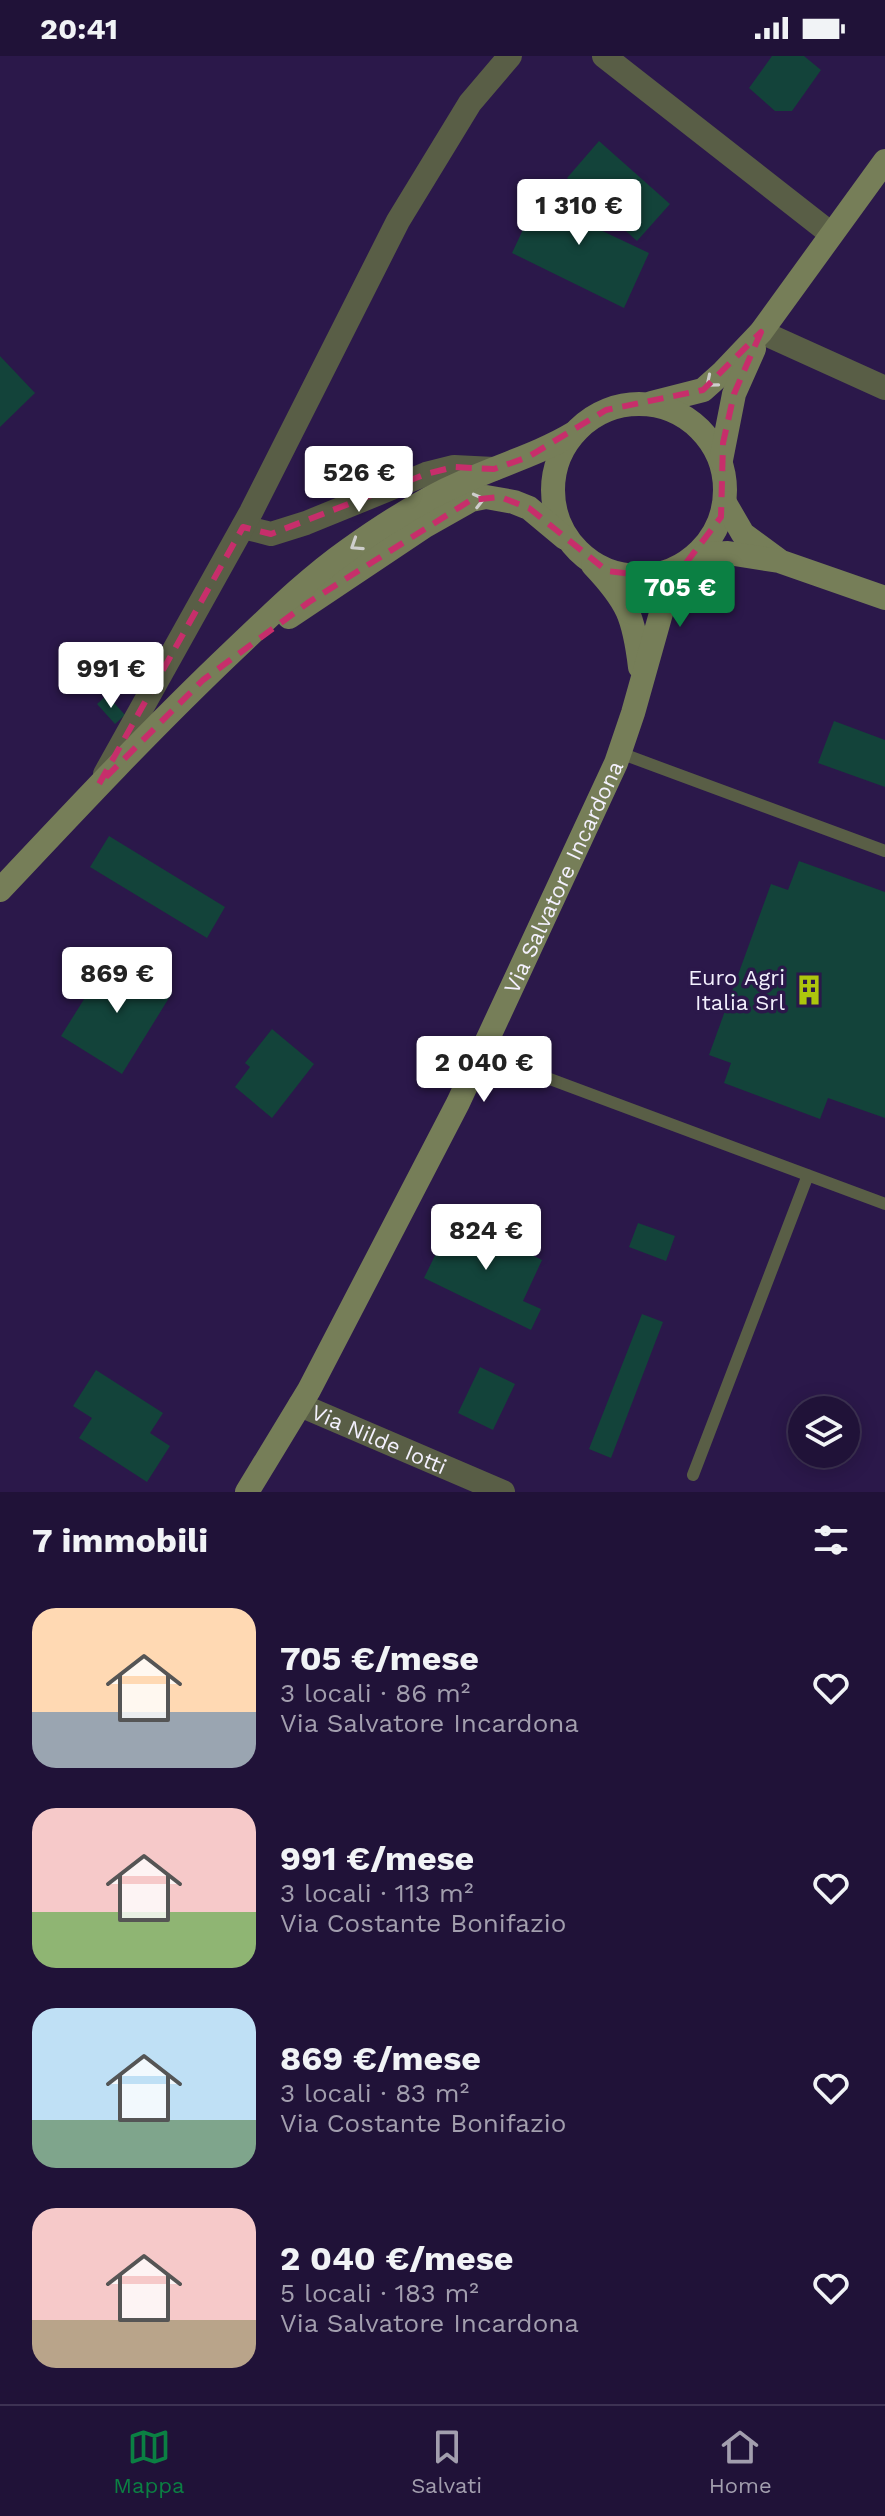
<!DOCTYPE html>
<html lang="it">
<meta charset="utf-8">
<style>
:root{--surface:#201238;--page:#2d2043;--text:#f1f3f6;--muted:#a29eae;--line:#3d3253;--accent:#0b8043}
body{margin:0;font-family:"Work Sans",sans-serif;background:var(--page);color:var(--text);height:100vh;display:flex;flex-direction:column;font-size:30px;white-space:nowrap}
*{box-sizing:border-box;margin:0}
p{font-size:26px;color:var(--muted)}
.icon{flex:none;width:44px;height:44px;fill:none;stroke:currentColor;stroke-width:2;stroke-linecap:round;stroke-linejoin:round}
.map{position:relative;height:1436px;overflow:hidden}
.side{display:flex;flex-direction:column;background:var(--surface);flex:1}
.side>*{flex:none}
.buttons{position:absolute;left:788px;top:1340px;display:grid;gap:16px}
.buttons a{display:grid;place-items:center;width:72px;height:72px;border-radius:50%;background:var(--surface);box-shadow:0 4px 20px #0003,0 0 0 2px var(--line);font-size:40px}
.price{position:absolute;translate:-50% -68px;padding:0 18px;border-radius:8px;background:#fff;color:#222;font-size:26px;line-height:52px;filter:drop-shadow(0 2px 4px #0008)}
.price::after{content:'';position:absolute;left:50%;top:48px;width:24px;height:18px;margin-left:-12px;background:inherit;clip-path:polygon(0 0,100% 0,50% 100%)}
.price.on{background:var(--accent);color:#fff}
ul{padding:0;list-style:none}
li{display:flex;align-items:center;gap:24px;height:200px;padding:0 32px}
li span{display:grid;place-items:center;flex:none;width:224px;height:160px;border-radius:24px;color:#555}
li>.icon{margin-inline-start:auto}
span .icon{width:96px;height:96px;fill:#fffc;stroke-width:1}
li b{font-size:34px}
h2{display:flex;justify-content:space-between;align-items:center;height:96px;padding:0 32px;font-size:34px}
.status{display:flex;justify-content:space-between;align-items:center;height:56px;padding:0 40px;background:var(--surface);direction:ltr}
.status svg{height:22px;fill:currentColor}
.dock{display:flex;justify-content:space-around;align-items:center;height:112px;border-top:2px solid var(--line);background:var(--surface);font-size:22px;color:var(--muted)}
.dock a{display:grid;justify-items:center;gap:4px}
.dock .on{color:var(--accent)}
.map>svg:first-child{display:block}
.building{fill:#13433a}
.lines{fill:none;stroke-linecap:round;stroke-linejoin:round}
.lane{stroke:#595e46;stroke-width:12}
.street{stroke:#595e46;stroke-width:24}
.secondary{stroke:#767e58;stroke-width:24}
.oneway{stroke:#cececc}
.marked{fill:none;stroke:#c72e6b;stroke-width:6;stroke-dasharray:16 10;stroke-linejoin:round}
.labels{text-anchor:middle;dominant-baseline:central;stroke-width:7;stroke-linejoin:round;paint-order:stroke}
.street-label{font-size:22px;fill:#f3f0fd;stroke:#2b184a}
.poi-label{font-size:22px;fill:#f3f0fd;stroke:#2b184a;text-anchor:end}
</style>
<div class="status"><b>20:41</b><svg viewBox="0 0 49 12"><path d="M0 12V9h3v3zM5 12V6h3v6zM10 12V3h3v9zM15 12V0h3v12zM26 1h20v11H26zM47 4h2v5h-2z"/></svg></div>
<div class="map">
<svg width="885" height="1436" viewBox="0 0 885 1436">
<rect width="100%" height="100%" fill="#2b184a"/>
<path class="building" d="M772,0h32l17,14 -29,41h-17l-26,-23z
M599,85l71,63 -33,37 -70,-63z
M544,129l47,18 10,9 -7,15 55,26 -25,55 -112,-55z
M0,300l35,37 -35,34z
M107,639l18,20 -10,9 -18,-20z
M834,665l51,19v47l-67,-24z
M109,780l116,71 -18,31 -117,-71z
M799,805l86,31v226l-57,-20 -8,21 -96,-36 7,-20 -22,-8 62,-171 17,6z
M111,900l61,37 -50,81 -61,-38z
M272,973l42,35 -42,54 -37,-31 15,-20 -5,-4z
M454,1161l88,43 -19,41 18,8 -10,21 -107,-52z
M638,1167l37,13 -9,25 -37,-14z
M642,1258l21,8 -52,136 -22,-9z
M480,1311l35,17 -22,46 -35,-17z
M96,1314l67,43 -13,20 20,13 -23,36 -68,-44 13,-20 -19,-12z"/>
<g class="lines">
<path class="lane" d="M620,697l265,98
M480,997l405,151
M693,1419l115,-300"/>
<g class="street">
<path d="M604,0l226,177"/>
<path d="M761,276l124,56"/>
<path d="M243,471l28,7 35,-11 120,-49 28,-7 40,2"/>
<path d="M105,718l146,-262 147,-291 72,-118 40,-47"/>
<path id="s1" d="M300,1349l203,87"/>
</g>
<g class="secondary">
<path d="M652,347l51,-13 19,-17 39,-41 124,-171"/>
<circle cx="639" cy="434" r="86"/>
<path d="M721,404l13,-66 20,-45"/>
<path d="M725,447l18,31 34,25"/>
<path d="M593,509c35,37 41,52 47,102"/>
<path d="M289,561l136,-91 46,-26 15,-3 28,5 15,6 36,30"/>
<path d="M0,834c77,-82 153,-163 234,-240 36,-34 73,-71 114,-100 35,-25 75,-51 115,-68 37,-17 76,-28 111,-49"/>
<path id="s2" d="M247,1436l62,-102 149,-287 158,-340 17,-50 32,-114 21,-36 24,-9 18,-1 51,8 106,37"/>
</g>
</g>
<defs><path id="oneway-chevron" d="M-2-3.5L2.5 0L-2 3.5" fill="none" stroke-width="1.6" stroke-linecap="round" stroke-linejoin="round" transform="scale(2)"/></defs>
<g class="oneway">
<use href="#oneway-chevron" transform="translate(711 326) rotate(140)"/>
<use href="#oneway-chevron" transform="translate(479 444) rotate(-14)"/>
<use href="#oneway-chevron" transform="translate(356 489) rotate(147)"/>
</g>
<path class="marked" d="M761,276l-27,62 -11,49 -2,74 -35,46 -38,13 -41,-5 -78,-63 -29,-11 -29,3 -162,102 -106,78 -104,104 144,-257 28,7 155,-60 28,-7 40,2 34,-12 78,-47 97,-20z"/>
<defs>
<g id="building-bare" transform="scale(2.4)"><path d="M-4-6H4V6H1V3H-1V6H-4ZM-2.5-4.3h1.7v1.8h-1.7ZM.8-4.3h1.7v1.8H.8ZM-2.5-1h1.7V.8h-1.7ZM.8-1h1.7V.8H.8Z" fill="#adc60d" stroke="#2b184a" stroke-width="2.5" paint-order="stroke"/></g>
</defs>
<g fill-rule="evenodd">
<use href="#building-bare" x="809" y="934"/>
</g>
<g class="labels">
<g class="street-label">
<text stroke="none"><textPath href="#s2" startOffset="692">Via Salvatore Incardona</textPath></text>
<text stroke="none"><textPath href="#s1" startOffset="86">Via Nilde Iotti</textPath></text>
</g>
<g class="poi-label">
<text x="785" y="921">Euro Agri<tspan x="785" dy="25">Italia Srl</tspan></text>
</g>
</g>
</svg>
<div class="buttons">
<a><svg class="icon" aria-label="layers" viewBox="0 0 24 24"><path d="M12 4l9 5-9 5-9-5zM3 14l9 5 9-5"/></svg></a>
</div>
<b class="price" style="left:579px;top:191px">1 310 €</b>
<b class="price" style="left:359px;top:458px">526 €</b>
<b class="price on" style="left:680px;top:573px">705 €</b>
<b class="price" style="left:111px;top:654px">991 €</b>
<b class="price" style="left:117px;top:959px">869 €</b>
<b class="price" style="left:484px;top:1048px">2 040 €</b>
<b class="price" style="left:486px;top:1216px">824 €</b>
</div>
<section class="side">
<h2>7 immobili<svg class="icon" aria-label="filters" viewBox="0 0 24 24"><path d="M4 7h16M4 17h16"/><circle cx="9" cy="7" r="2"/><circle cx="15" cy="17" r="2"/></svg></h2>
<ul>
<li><span style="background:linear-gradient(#ffd9b3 65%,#9aa5b1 0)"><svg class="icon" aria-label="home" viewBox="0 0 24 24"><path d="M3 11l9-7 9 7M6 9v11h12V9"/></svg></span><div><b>705 €/mese</b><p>3 locali · 86 m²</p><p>Via Salvatore Incardona</p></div><svg class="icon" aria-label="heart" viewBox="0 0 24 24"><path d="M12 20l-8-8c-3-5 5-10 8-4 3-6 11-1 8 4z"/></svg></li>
<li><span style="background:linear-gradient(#f6c9c9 65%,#8fb573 0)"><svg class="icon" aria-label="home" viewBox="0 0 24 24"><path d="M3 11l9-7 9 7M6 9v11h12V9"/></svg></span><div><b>991 €/mese</b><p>3 locali · 113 m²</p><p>Via Costante Bonifazio</p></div><svg class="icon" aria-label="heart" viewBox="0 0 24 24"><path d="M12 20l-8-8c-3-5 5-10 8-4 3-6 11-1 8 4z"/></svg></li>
<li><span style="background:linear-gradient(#bfe0f5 70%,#7fa58c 0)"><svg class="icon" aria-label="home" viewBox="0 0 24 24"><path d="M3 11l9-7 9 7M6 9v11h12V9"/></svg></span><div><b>869 €/mese</b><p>3 locali · 83 m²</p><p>Via Costante Bonifazio</p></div><svg class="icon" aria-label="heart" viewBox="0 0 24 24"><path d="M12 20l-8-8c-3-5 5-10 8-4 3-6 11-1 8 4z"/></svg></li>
<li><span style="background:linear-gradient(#f6c9c9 70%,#b9a48a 0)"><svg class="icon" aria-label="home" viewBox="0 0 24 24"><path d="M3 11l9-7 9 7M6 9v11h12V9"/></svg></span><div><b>2 040 €/mese</b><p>5 locali · 183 m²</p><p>Via Salvatore Incardona</p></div><svg class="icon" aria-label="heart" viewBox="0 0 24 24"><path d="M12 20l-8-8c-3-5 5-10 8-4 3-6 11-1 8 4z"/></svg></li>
</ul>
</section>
<nav class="dock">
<a class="on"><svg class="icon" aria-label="map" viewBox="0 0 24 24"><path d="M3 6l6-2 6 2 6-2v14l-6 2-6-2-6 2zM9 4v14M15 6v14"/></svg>Mappa</a>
<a><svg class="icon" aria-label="saved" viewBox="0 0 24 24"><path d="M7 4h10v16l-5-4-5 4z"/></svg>Salvati</a>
<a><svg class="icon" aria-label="home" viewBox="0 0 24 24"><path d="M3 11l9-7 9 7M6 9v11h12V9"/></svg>Home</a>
</nav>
